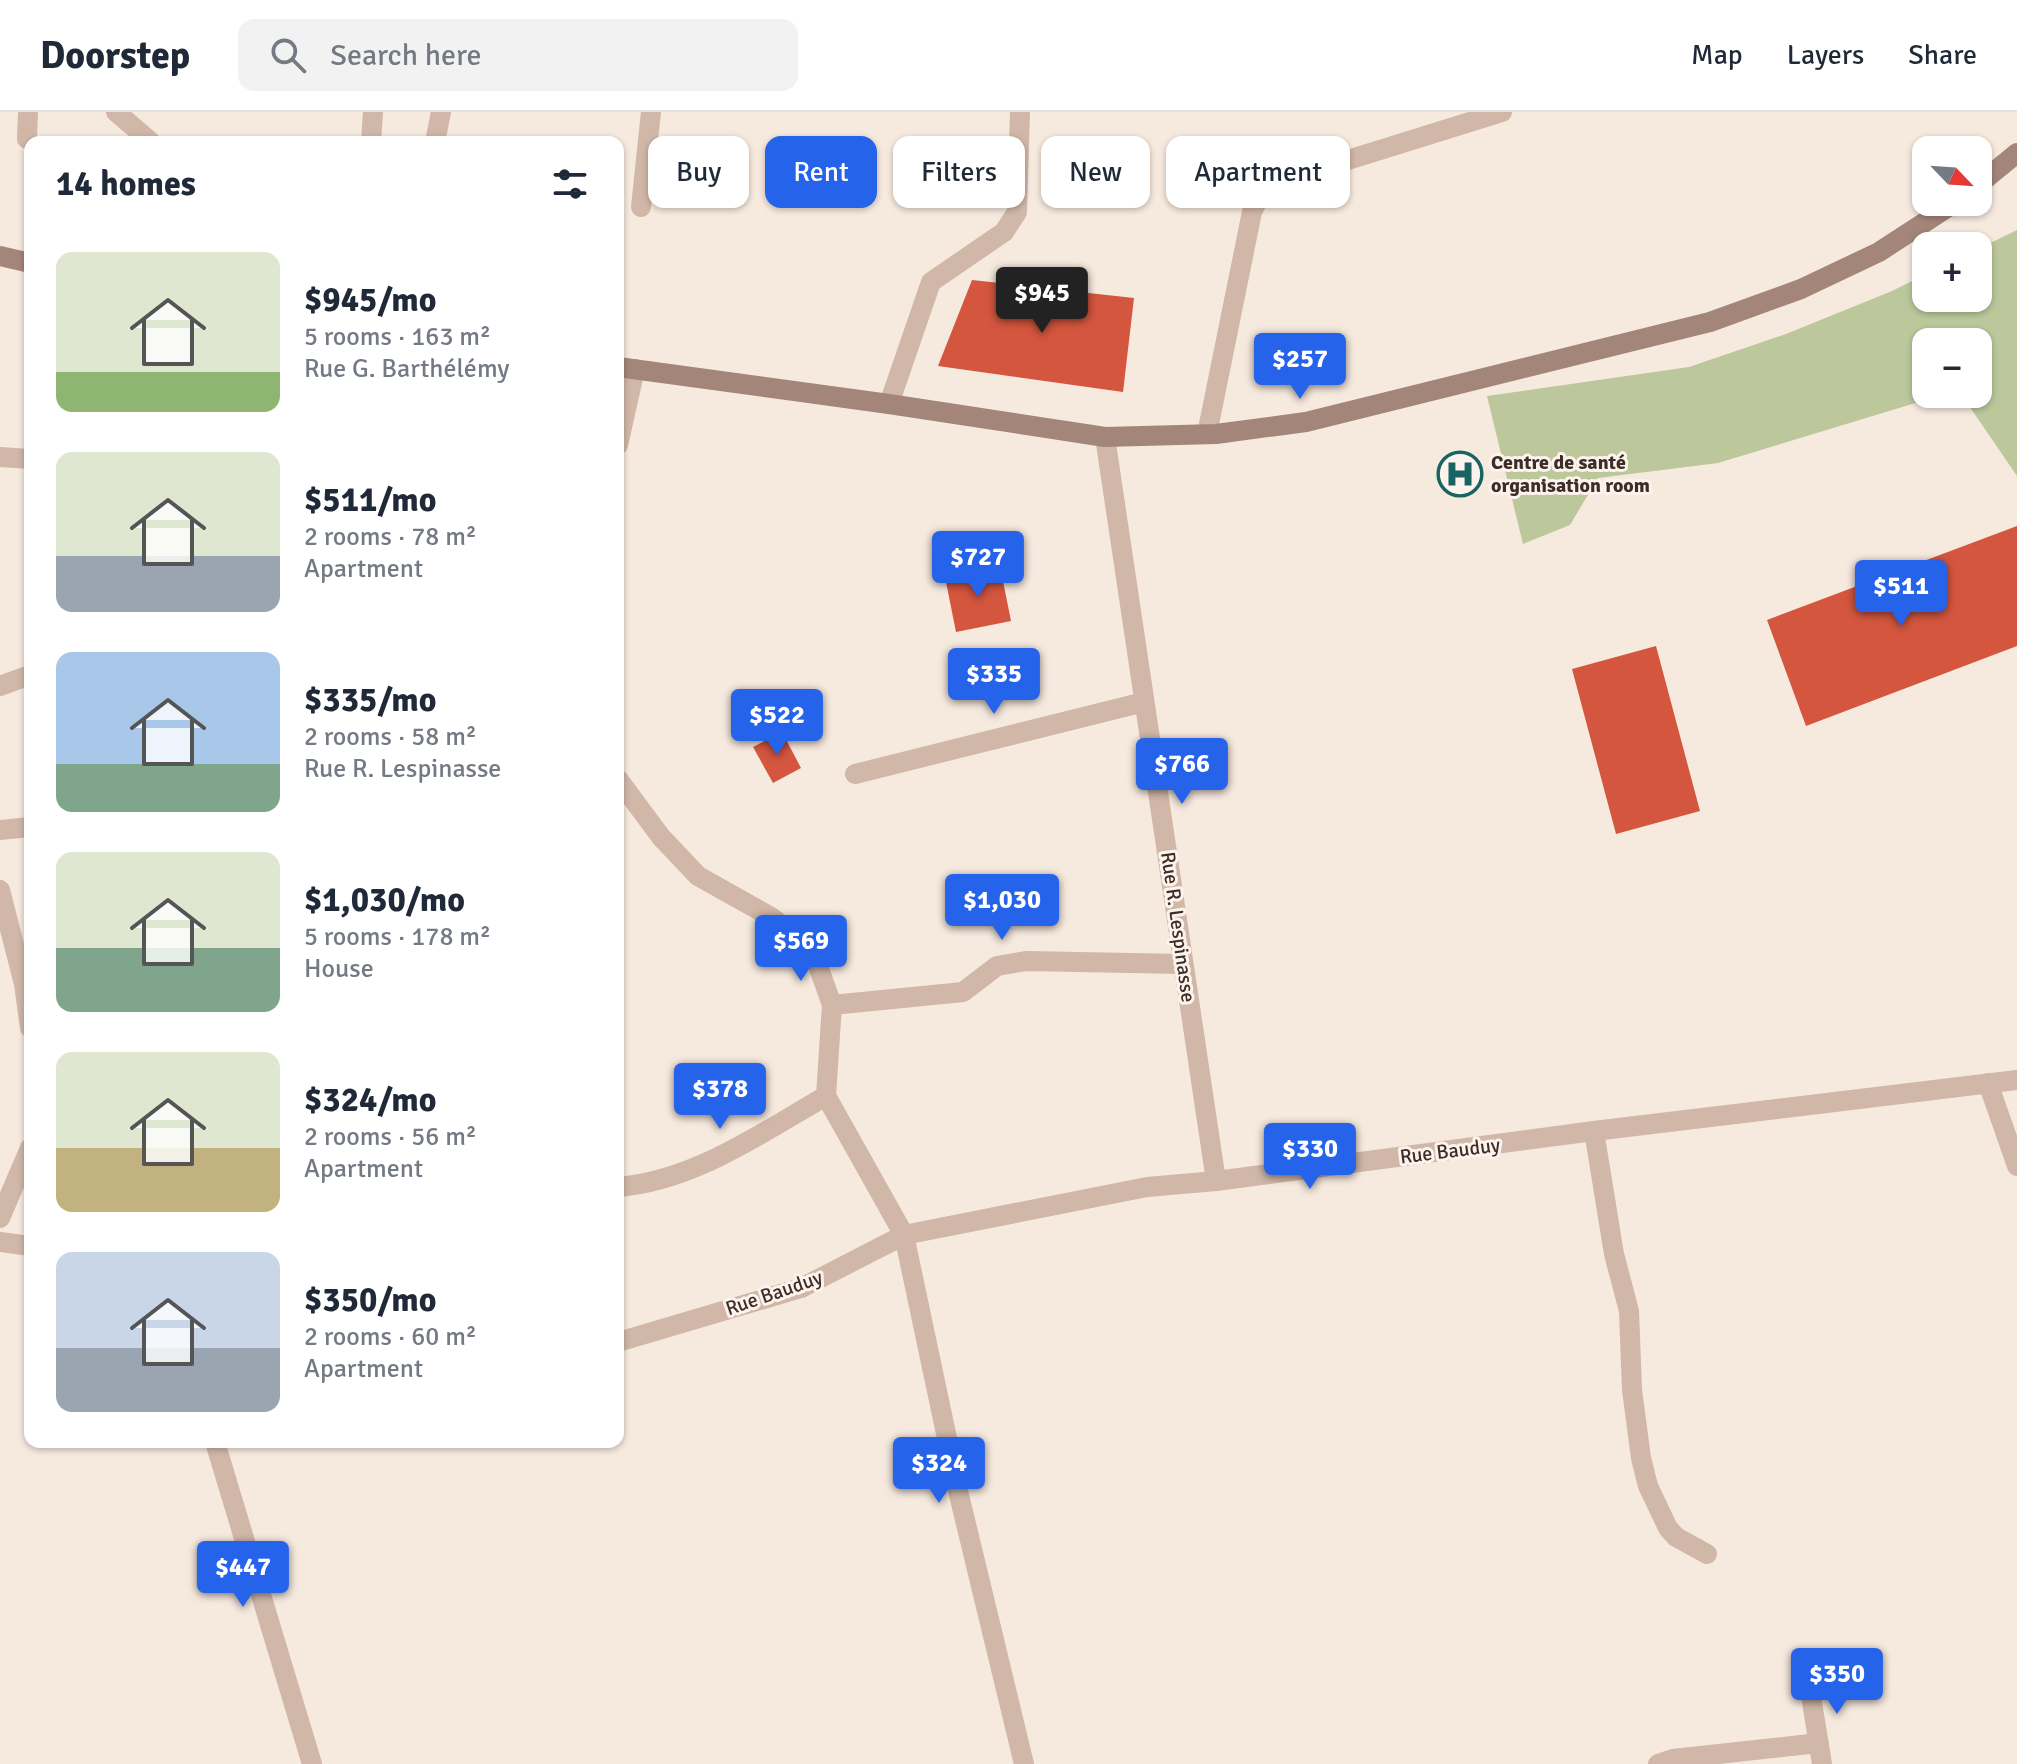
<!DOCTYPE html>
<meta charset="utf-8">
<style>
:root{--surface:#fff;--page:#f2f2f3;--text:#1f2937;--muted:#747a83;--line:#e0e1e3;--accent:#2563eb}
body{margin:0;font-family:Signika,sans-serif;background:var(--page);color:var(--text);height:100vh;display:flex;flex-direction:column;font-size:30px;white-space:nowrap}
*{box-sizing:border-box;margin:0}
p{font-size:26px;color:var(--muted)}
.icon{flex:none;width:44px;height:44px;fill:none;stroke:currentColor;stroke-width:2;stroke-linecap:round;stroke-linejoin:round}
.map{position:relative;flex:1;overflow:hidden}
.sheet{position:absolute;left:24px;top:24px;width:600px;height:1312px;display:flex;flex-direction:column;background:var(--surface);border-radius:16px;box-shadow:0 2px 6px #0004}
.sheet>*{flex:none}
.banner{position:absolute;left:648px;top:24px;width:760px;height:72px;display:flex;gap:16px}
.needle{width:52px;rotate:115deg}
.fabs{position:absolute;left:1912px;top:24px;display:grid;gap:16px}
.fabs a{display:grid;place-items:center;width:80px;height:80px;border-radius:16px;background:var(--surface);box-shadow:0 2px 6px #0004;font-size:40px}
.price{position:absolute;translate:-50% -68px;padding:0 18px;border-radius:8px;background:var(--accent);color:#fff;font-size:26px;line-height:52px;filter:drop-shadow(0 2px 4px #0008)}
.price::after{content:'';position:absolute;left:50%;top:48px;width:24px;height:18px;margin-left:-12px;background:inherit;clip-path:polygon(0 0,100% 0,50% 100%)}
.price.active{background:#222;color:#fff}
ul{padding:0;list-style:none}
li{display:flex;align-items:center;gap:24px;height:200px;padding:0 32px}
li span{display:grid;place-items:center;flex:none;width:224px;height:160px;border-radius:16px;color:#555}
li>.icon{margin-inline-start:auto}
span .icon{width:96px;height:96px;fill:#fffc;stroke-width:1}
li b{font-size:34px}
h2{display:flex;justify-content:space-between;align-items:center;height:96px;padding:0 32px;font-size:34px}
.tag{padding:0 28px;border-radius:16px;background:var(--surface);box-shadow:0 2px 6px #0004;font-size:28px;line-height:72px}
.tag.active{background:var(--accent);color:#fff}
header{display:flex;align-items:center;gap:48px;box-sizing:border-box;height:112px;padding:0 40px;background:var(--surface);border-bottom:2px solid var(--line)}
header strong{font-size:38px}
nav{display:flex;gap:44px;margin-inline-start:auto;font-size:28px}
.search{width:560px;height:72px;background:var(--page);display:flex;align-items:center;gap:20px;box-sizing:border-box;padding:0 28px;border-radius:16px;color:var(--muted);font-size:30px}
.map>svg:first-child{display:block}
.green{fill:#bcc79c}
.building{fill:#d4563e}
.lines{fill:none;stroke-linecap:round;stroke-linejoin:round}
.minor{stroke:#d0b7a8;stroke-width:20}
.secondary{stroke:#a48579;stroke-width:20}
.labels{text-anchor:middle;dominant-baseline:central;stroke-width:6;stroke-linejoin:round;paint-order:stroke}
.poi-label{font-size:20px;font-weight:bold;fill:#3c2d29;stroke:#fcf3ec;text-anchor:start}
.street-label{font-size:20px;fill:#3c2d29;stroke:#fcf3ec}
</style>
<header>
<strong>Doorstep</strong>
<div class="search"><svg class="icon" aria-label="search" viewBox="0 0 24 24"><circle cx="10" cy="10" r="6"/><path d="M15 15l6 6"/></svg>Search here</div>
<nav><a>Map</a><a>Layers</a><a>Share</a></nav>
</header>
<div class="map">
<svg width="2017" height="1652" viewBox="0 0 2017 1652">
<rect width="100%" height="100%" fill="#f6e9de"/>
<path class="green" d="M2017,118v246l-56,-82h17v-52h-52v52h19l-227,69 -120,15 -28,47 -47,19 -36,-148 202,-29 97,-33 106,-43 34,-17v24h52v-49z"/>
<path class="building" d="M972,168l162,18 -11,94 -185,-26z
M2017,414v120l-211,80 -39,-106z
M1000,454l11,55 -55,11 -11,-55z
M1656,534l44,165 -84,23 -44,-165z
M782,620l19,36 -28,15 -20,-36z"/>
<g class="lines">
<path class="minor" d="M116,0l35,30
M27,27l1,-27
M371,30l2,-30
M435,30l6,-30
M641,95l10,-95
M889,292l42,-122 73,-50 13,-20 3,-100
M1207,322l45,-222 7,-14 12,-14 231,-72
M1105,325l111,744
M618,333l17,-76
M0,345l30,2
M0,574l30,-11
M855,662l289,-72
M618,667l43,58 37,39 73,41 40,29 21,59 -6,91 78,139 55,260 65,269
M0,718l30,-3
M0,778l24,94 6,44
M832,893l131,-13 34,-26 29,-5 157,3
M1988,971l29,83
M1594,1019l20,123 15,57 3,79 9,68 7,28 20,42 8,9 31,17
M618,1075c76,-6 143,-54 208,-91
M0,1106l30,-70
M0,1130l30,4
M618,1230l183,-54 103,-53 243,-48 69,-6 378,-50 423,-51
M215,1330l97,322
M1811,1584l11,68
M1658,1652l15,-5 146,-16"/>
<path class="secondary" d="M1978,73l39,-32
M0,144l30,7
M618,255l271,37 216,33 111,-3 90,-12 404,-100 91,-33 78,-37 77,-50"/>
</g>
<defs>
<g id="hospital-ring" transform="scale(2.3)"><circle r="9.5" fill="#fcf3ec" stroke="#196363" stroke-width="1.5"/><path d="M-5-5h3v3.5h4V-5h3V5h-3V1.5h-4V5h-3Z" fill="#196363"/></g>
</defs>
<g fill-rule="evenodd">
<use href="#hospital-ring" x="1460" y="362"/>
</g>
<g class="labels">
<g class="poi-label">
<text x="1491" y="350">Centre de santé<tspan x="1491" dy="23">organisation room</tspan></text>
</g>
<g class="street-label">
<text transform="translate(1178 815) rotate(82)">Rue R. Lespinasse</text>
<text transform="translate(1450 1039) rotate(-7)">Rue Bauduy</text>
<text transform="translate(774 1181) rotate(-19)">Rue Bauduy</text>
</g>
</g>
</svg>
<div class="fabs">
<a><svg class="needle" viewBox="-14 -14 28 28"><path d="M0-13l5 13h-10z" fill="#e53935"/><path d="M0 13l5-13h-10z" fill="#747a83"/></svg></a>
<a>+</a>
<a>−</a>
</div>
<b class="price active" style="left:1042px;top:223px">$945</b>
<b class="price" style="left:1300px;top:289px">$257</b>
<b class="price" style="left:978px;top:487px">$727</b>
<b class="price" style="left:1901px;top:516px">$511</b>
<b class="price" style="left:994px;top:604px">$335</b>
<b class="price" style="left:777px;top:645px">$522</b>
<b class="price" style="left:1182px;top:694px">$766</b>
<b class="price" style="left:1002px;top:830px">$1,030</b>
<b class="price" style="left:801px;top:871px">$569</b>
<b class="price" style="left:720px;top:1019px">$378</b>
<b class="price" style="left:1310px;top:1079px">$330</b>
<b class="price" style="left:939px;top:1393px">$324</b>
<b class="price" style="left:243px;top:1497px">$447</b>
<b class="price" style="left:1837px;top:1604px">$350</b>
<div class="banner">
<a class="tag">Buy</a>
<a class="tag active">Rent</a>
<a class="tag">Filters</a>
<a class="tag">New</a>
<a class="tag">Apartment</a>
</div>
<section class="sheet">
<h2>14 homes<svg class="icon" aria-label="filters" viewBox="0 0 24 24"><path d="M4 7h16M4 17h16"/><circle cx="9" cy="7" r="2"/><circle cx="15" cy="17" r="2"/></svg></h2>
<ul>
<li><span style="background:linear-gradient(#dfe7d0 75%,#8fb573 0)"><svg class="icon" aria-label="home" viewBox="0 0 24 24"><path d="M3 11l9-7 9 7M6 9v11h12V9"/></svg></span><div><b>$945/mo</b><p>5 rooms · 163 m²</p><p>Rue G. Barthélémy</p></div></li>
<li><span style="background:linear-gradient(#dfe7d0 65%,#9aa5b1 0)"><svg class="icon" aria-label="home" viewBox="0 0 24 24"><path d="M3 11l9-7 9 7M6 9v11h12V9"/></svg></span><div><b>$511/mo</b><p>2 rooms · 78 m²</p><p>Apartment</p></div></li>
<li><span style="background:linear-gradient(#a9c7e8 70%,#7fa58c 0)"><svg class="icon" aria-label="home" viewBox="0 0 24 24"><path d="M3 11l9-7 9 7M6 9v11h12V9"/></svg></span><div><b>$335/mo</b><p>2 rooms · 58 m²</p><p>Rue R. Lespinasse</p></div></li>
<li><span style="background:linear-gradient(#dfe7d0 60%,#7fa58c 0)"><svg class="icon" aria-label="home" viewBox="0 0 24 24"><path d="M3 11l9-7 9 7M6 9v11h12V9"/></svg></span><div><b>$1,030/mo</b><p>5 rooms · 178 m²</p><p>House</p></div></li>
<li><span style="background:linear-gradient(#dfe7d0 60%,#c2b280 0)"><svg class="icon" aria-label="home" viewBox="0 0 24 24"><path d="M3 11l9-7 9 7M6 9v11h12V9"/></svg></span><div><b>$324/mo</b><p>2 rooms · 56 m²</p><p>Apartment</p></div></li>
<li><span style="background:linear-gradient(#c9d6e8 60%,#9aa5b1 0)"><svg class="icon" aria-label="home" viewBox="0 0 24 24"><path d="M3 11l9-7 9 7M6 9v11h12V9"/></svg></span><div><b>$350/mo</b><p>2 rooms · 60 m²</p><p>Apartment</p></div></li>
</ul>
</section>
</div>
